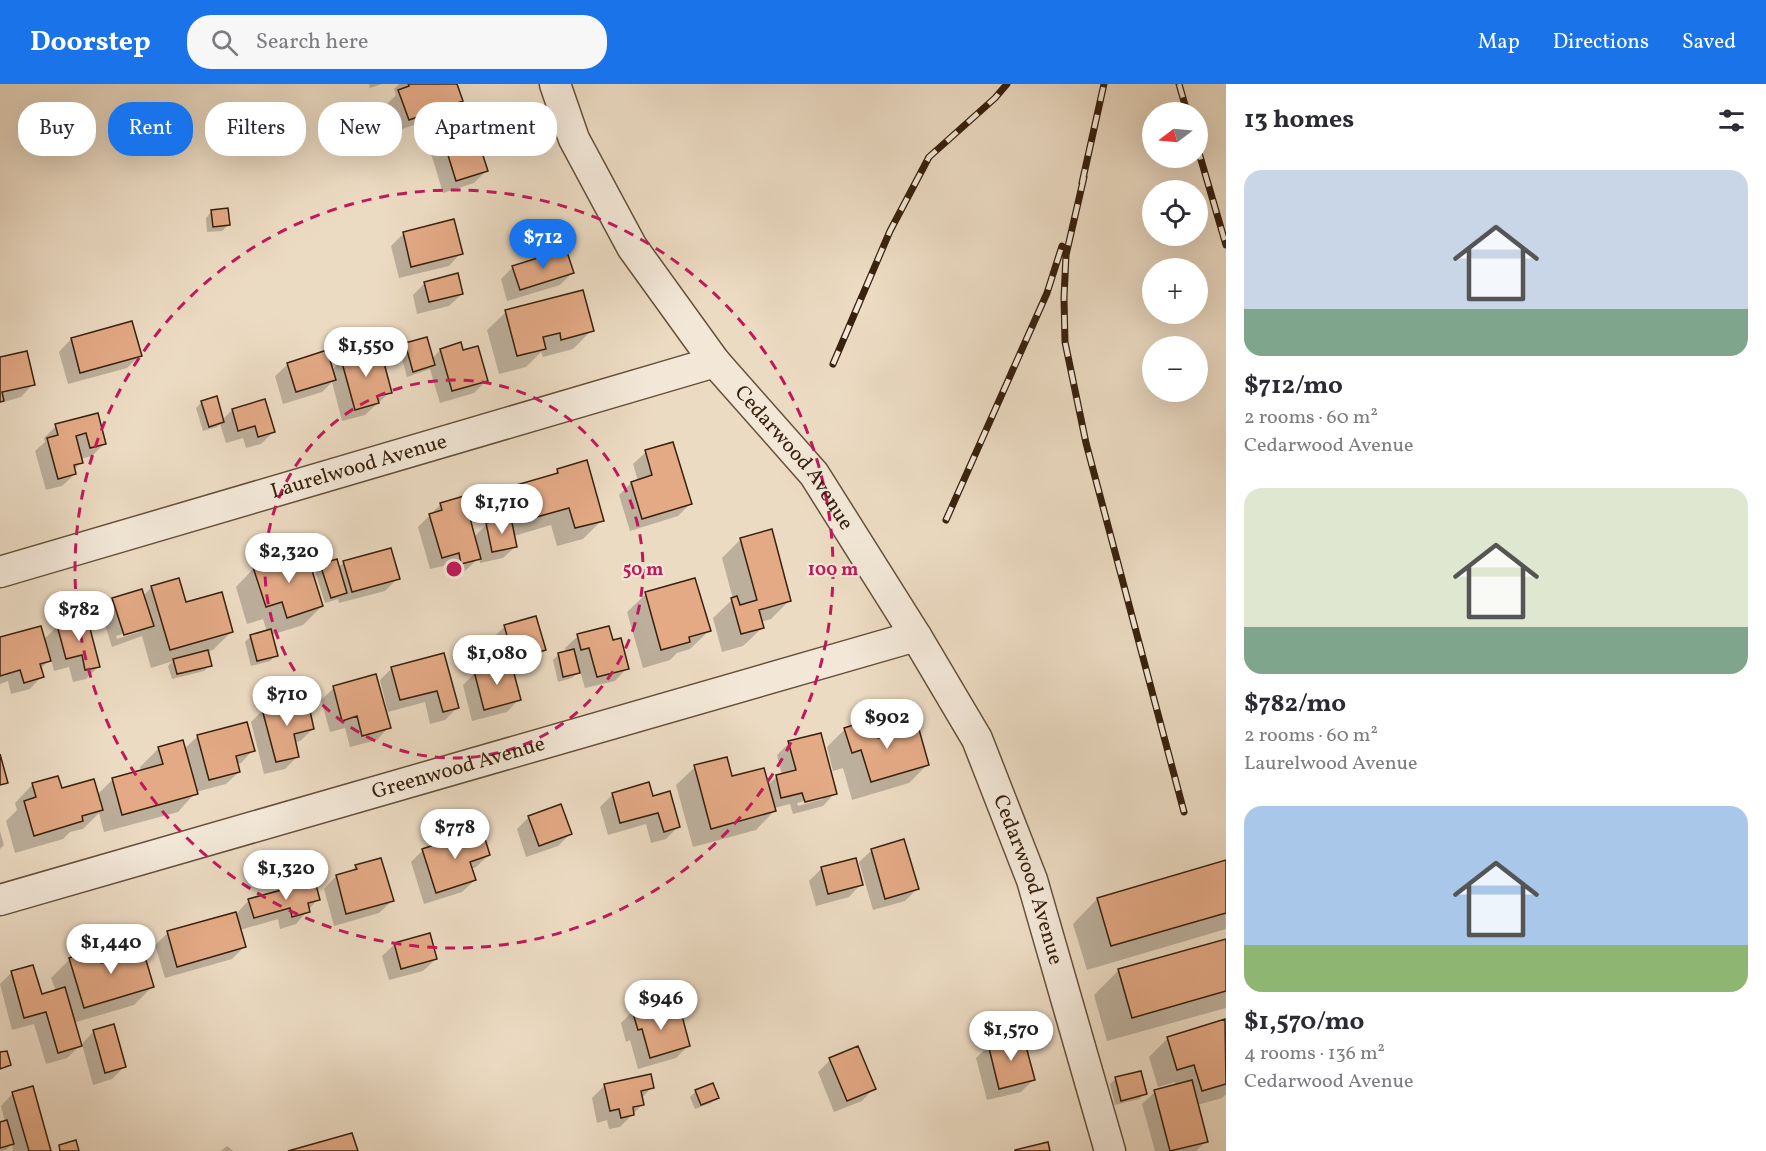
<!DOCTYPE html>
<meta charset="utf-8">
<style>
:root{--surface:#fff;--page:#f7f7f7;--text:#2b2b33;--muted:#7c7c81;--accent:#1a73e8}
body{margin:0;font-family:Vollkorn,serif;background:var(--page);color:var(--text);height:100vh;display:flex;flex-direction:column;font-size:22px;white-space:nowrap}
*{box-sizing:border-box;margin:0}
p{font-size:20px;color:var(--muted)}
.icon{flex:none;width:33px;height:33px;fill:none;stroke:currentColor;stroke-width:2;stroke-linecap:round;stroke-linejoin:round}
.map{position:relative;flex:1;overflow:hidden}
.drawer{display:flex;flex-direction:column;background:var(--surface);width:540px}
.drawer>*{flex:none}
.hud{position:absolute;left:18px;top:18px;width:570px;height:54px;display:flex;gap:12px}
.needle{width:39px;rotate:254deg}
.controls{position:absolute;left:1142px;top:18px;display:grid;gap:12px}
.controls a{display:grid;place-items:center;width:66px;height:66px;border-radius:50%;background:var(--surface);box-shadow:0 6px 24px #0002;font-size:30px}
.price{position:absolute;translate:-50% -51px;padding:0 14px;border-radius:21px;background:#fff;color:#222;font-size:20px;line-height:39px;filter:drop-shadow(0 2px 3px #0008)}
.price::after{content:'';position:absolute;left:50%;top:36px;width:18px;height:14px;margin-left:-9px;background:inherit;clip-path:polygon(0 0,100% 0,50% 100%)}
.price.current{background:var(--accent);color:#fff}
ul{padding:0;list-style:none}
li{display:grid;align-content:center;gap:12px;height:318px;padding:0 18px}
li span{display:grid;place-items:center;height:186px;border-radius:18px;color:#555}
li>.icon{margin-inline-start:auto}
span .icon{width:108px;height:108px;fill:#fffc;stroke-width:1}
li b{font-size:26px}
h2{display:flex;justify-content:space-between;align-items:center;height:72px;padding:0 18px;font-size:26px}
.chip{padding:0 21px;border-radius:24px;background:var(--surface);box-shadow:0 6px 24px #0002;font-size:21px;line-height:54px}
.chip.current{background:var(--accent);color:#fff}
header{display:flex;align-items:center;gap:36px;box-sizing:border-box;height:84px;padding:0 30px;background:var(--accent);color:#fff}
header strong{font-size:28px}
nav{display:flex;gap:33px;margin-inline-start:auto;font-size:21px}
.search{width:420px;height:54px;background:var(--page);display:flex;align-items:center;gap:15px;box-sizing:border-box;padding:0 21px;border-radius:24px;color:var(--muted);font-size:22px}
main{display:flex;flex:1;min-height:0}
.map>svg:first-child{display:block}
.shadow{fill:#0003;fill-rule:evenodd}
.building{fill:#e4aa86;stroke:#38210d;stroke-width:1.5}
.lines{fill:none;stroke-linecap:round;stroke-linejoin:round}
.minor-casing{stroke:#65503a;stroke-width:33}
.minor{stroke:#f3e8d8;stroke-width:30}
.rail-casing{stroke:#38210d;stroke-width:7}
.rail{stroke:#f3e8d8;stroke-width:4.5;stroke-dasharray:14;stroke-linecap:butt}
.ring{fill:none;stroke:#c2185b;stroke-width:3;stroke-dasharray:10 8}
.labels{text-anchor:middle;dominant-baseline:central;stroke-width:4.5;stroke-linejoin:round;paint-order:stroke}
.street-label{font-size:21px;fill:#38210d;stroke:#f3e8d8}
.centre{fill:#c2185b;stroke:#f3e8d8;stroke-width:3}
.ring-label{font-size:18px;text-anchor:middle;font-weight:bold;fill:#c2185b;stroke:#f3e8d8;stroke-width:4.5;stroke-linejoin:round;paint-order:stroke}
</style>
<header>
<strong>Doorstep</strong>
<div class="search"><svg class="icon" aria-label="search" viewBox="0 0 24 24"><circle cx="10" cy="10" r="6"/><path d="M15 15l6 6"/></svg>Search here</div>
<nav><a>Map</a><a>Directions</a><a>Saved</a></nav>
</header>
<main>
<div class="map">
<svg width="1226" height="1067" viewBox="0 0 1226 1067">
<rect width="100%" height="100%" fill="#ecdbc3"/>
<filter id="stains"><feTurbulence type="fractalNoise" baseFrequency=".00333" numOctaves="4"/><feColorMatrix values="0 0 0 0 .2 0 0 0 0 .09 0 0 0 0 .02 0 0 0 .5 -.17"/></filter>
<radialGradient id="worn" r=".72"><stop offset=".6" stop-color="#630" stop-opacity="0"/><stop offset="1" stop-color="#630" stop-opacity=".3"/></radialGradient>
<path class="shadow" d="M369,0h13l-12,4z
M399,0h57l5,16 -12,12 -52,19 -10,-27 9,-9 -2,-6z
M479,28l6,21 -8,8 9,30 -12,12 -31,10 -17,-56 12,-12z
M211,128l17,13 -6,6 -15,1 -1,-14z
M403,150l58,19 -12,13 -50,12 -8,-32z
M513,183l60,5 -13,13 -53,16 -6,-22z
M425,199l37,11 -13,12 -32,8 -4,-19z
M506,228l86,18 -19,19 -30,8 -2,-5 -15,15 -27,7 -12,-44z
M71,255l69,16 -13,13 -59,16 -9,-32z
M406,261l26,14 8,-9 22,2 25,28 -13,13 -34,10 -10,-34 -23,8 -7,-26z
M0,275l33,25 -12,13 -21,6z
M342,276l48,32 -25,23 -23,6 -10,-39 -10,10 -39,12 -8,-28 13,-12 44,6z
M202,318l20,18 10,-10 41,22 -12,12 -15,4 -3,-10 -17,5 -6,-19 -3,3 -14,4 -7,-23z
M97,331l8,28 -13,13 -12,3 1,3 -7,8 1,4 -13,12 -16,4 -11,-39 10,-9 -1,-4 12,-12z
M646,368l44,52 -12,12 -48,15 -11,-36 12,-12 7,-2 -5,-17z
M558,386l44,50 -19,19 -26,7 -6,-21 -37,11 2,10 -13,12 -23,5 -1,-5 -13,12 -17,5 -2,-10 -17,4 -12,-42 23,-23 32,34 14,-14 12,-2 -4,-16 18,-19 39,-11z
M741,455l49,61 -19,19 -10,3 1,6 -19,18 -21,6 -9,-34 20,-19 -11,-41z
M344,478l54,16 -13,13 -46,12 -1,-4 -13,4 -10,-32 6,-5 17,2z
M254,484l68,38 -19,19 -32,10 5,20 -6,6 -19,5 -6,-24 6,-6 16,-4 -4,-13 -16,5 -11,-37z
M152,503l80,44 -19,19 -7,2 4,13 -6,6 -32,8 -4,-13 5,-5 -22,7 -9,-32 -30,11 -11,-35 12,-13 30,-3zM139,545v3l-22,7 -1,-3z
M646,510l63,37 -19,18 -13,4 -7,7 -27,8 -16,-56z
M58,542l41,40 -13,13 -13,3 -4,-15 -15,4 -3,-12 -11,10 2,7 -12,13 -19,5 -3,-13 -8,3v-45l43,1z
M505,542l39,24 -12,12 -21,6 8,31 -12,13 -35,9 -9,-36 12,-12 26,-7 -9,-27z
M578,552l34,6 15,26 -12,13 -30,7 -5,-17 -8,7 -14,4 -5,-22 6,-6 7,-1 -1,-5z
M443,571l14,53 -12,12 -15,4 -5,-22 -37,10 -8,-32 12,-12z
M334,604l55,39 -12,13 -27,7 -5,-19 -15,4 -9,-32z
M263,626l50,19 -13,12 -6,2 4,13 -13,13 -21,5 -13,-52z
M845,645l32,11 50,25 -18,18 -57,17 -9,-32 -10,3 -6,-24z
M198,652l55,14 -12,13 -4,1 2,8 -13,12 -30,8 -18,20 -74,20 -5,-19 -16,16 -13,3 -7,7 -48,14 -9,-32 11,-11 -2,-7 18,-19 64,11 16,-16 28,-7 -1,-5 19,-19 25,1z
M789,659l46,50 -12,13 -30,8 -3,-10 -16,4v3l-18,19 -63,17 -17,-62 19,-18 36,11 36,8 9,-9 6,-2 -5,-20zM823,712v3l-25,7 -1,-3z
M613,710l39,4 26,29 -12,12 -15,4 -5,-19 -38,11 -8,-28z
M529,733l41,17 -12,12 -32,11 -9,-28z
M0,747l4,14 -4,4z
M423,766l66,5 -13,12 -5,2 4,11 -13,12 -38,12 -13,-42z
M872,766l45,39 -12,12 -32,9 -14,-48z
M855,776l6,24 -12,13 -33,9 -7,-25 12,-12z
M1226,778v67l-139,41 -14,-46 24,-25z
M356,782l36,35 -13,12 -45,13 -10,-37 12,-13 14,-3z
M318,815l-22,25 -16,5 -2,-10 -38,11 4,17 -12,12 -67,19 -10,-33 13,-12 69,-20 12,-13z
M1226,856v68l-119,33 -13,-46 25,-25z
M395,860l41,15 -13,12 -34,9 -7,-24z
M123,862l30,40 -19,19 -61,18 7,23 14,-15 30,36 -12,12 -19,6 -11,-41 -15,14 -21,6 -12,-40 -22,6 -12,-46 11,-11 21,-6 9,29 15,-5 -5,-13 19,-19 30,6 7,-2z
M633,927l23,9 32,26 -12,12 -38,11 -8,-29 -4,2 -5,-19z
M1224,937l2,8v65l-4,4 -25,7 9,36 -10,10h-41l-13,-47 13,-12 21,-6 -1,-4 -17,5 -9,-30 19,-19z
M989,962l44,34 -12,12 -34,8 -11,-42z
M830,976l44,28 -12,13 -28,11 -16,-40z
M1116,994l29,16 -6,5 -24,6 -5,-21z
M605,1001l47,2 -11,12 1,6 -22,22 -11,2 -2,-9 -10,3 -5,-25z
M696,1007l21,6 -6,6 -16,6 -5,-12z
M13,1009l37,58h-37l-1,-7 -6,6 -6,1v-27l5,-2 -4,-16z
M227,1062l6,5h-12z"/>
<path class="building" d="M408,0h49l6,17 -54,19 -11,-30 11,-4z
M480,27l7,23 -10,3 11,34 -32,10 -18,-58z
M228,124l2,17 -17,2 -2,-17z
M454,135l9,35 -52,13 -8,-35z
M566,165l8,24 -54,17 -8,-24z
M458,189l5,21 -34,8 -5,-20z
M583,206l11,41 -33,9 -1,-7 -17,4 3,12 -29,7 -12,-46z
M132,237l10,35 -62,17 -9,-35z
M427,253l8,28 -22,7 -8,-29z
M461,258l2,8 15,-4 10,35 -36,10 -12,-42z
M380,264l12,45 -15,3 2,7 -24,7 -14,-51z
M327,266l9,30 -40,12 -9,-29z
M27,267l8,34 -33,7 2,9 -4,1v-45z
M217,312l7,26 -15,5 -8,-26z
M265,315l10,33 -17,5 -3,-11 -17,5 -6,-22z
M98,329l8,31 -16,4 -4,-15 -10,3 7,27 -9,2 2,9 -18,5 -11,-41 11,-3 -3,-11z
M673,358l19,62 -50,15 -11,-37 21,-7 -7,-25z
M587,376l17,61 -29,7 -6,-20 -47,13 -9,-35 45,-13 -1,-4z
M464,412l17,63 -20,5 -2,-11 -17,5 -13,-44 13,-4 -2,-7z
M511,434l6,29 -25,5 -6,-29z
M772,445l19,72 -32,9 5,18 -23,6 -10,-36 6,-2 3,9 17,-5 -17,-62z
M391,464l9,31 -48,13 -9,-31z
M306,467l17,55 -36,12 -5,-16 -16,5 -13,-40z
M337,475l10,34 -16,5 -11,-34z
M179,494l7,24 36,-10 11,40 -63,18 -19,-64z
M695,494l16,53 -22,6 1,5 -29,8 -16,-58z
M142,505l12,37 -30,9 -12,-37z
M536,532l10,34 -32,10 -10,-35z
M87,533l13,50 -15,3 -3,-15 -16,4 -9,-34z
M41,542l10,35 -11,3 4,13 -20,6 -4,-13 -20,6v-39z
M609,542l4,14 8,-2 8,31 -32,8 -8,-29 -8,2 -4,-16z
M271,545l7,27 -21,5 -7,-26z
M574,565l6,24 -17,4 -5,-24z
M208,566l4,16 -35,8 -4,-15z
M444,569l15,55 -16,4 -6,-21 -37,9 -9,-33z
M511,578l10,38 -37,10 -10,-39z
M376,590l15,54 -29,8 -5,-20 -15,5 -9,-35z
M307,613l7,32 -20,5 5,23 -23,5 -14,-53z
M872,635l6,19 40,-12 11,39 -58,17 -10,-32 -9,3 -8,-25z
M247,638l8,29 -19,5 4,16 -31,8 -12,-45z
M821,649l16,61 -32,8 -3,-9 -21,5 -5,-23 20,-5 -8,-29z
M183,656l15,54 -76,21 -10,-37 51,-14 -5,-17z
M0,670l8,29 -8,2z
M727,673l5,19 32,-8 12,43 -65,18 -17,-64z
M58,692l4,12 32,-9 9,31 -21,6 1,5 -49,15 -10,-35 12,-4 -4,-14z
M649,698l4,14 17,-5 10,36 -16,5 -6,-19 -38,10 -8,-30z
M561,720l11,30 -33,12 -11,-30z
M482,745l8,26 -20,7 6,18 -40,13 -14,-44z
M904,755l15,50 -34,10 -14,-50z
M381,774l13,43 -48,13 -10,-39 21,-6 -2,-4z
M856,774l7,27 -35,9 -7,-27z
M1226,776v53l-115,33 -14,-48z
M315,797l5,19 -12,3 2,9 -18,5 -2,-9 -36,10 -6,-19z
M236,828l10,35 -69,20 -10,-36z
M430,849l7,26 -36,10 -7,-26z
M1226,855v52l-94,27 -14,-49z
M140,856l14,47 -70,21 -15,-50 27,-9 5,14 25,-7 -3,-11z
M33,881l9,29 23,-7 17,59 -24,7 -12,-41 -22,6 -13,-47z
M653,920l4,14 24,-6 9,34 -40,12 -8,-29 -4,1 -6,-20z
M1225,935l1,65 -24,7 -8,-26 -17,5 -10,-33z
M114,940l12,43 -21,6 -12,-43z
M1023,951l12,45 -36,9 -11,-45z
M858,962l18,43 -29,12 -18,-43z
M7,967l4,14 -11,4v-17z
M1141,987l6,23 -26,7 -6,-24z
M651,990l3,14 -13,3 3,14 -11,2 1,8 -13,3 -2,-9 -9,2 -6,-27z
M1192,996l16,62 -38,9 -16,-61z
M713,999l6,15 -18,7 -6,-15z
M33,1002l18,65h-22l-17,-59z
M7,1036l7,24 -14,4v-26z
M352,1049l6,18h-70z
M76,1056l3,11h-19l-1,-6z
M1048,1058l2,9h-35v-1z"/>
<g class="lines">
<g class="minor-casing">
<g id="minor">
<path id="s1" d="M555,0l19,55 58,108 83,115 99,112 102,162 61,103 55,141 78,271"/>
<path id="s2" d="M0,488l715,-210"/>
<path id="s3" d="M0,816l916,-264"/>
</g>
</g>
<use href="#minor" class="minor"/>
<g class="rail-casing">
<path id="rail" d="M1179,0l8,28
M1197,62l29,99
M1084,93l-18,78 -2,43 1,44 21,101 98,369
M1082,99l22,-99
M833,280l57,-133 39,-74 66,-59 12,-14
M946,436l101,-227 15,-47"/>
</g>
<use href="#rail" class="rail"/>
</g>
<g class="ring">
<circle cx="454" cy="485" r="189"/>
<circle cx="454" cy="485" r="379"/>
</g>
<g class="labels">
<g class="street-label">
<text stroke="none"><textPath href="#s1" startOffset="447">Cedarwood Avenue</textPath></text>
<text stroke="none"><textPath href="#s2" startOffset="374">Laurelwood Avenue</textPath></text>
<text stroke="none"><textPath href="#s3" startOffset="477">Greenwood Avenue</textPath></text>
<text stroke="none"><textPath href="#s1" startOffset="933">Cedarwood Avenue</textPath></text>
</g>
</g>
<circle cx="454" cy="485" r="9" class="centre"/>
<g class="ring-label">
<text x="643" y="491">50 m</text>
<text x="833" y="491">100 m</text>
</g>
<rect width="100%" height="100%" filter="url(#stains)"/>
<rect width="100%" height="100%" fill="url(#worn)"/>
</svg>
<div class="controls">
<a><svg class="needle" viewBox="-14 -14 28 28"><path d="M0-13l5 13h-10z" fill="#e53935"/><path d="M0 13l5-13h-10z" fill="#7c7c81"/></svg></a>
<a><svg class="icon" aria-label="locate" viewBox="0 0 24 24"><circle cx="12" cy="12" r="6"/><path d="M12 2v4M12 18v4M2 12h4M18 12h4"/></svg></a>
<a>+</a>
<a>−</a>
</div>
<b class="price current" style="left:543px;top:186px">$712</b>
<b class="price" style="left:366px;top:294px">$1,550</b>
<b class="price" style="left:502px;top:451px">$1,710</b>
<b class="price" style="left:289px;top:500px">$2,320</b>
<b class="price" style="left:79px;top:558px">$782</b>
<b class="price" style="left:497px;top:602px">$1,080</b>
<b class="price" style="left:287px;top:643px">$710</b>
<b class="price" style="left:887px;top:666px">$902</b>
<b class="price" style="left:455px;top:776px">$778</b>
<b class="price" style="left:286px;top:817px">$1,320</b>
<b class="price" style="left:111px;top:891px">$1,440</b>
<b class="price" style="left:661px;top:947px">$946</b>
<b class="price" style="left:1011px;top:978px">$1,570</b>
<div class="hud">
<a class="chip">Buy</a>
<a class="chip current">Rent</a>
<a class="chip">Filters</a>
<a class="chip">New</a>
<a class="chip">Apartment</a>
</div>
</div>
<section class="drawer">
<h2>13 homes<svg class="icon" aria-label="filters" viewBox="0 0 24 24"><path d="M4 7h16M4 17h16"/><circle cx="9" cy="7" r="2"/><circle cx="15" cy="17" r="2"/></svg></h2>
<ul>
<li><span style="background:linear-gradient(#c9d6e8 75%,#7fa58c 0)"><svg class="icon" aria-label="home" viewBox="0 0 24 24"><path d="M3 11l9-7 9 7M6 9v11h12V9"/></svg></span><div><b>$712/mo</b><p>2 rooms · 60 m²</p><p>Cedarwood Avenue</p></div></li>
<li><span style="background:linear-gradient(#dfe7d0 75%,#7fa58c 0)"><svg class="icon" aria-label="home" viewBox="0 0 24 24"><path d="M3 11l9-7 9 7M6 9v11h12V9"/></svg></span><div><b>$782/mo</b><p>2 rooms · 60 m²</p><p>Laurelwood Avenue</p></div></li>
<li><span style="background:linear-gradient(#a9c7e8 75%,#8fb573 0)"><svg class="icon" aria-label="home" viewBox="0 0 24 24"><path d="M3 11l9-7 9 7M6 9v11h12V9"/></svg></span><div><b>$1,570/mo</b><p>4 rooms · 136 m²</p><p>Cedarwood Avenue</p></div></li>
</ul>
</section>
</main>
